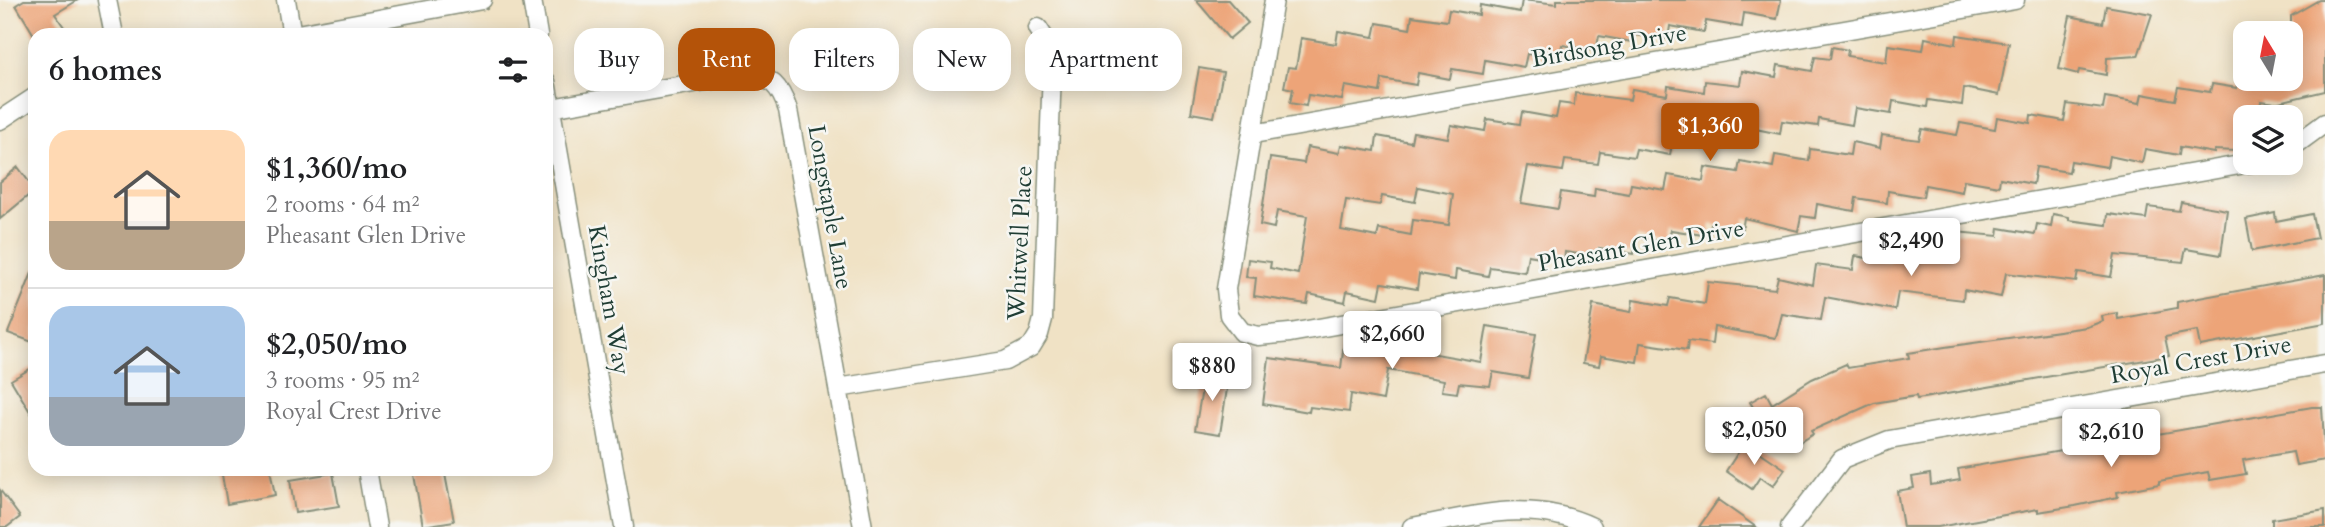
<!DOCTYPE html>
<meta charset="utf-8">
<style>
:root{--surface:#fff;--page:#f2f2f2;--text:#202124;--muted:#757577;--line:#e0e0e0;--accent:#b45309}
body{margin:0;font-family:Cardo,serif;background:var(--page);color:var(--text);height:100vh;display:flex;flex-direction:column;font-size:26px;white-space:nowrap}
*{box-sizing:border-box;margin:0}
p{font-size:23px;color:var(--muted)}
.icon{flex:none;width:38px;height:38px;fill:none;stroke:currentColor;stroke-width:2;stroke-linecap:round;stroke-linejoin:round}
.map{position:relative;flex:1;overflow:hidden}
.drawer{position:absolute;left:28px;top:28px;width:525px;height:448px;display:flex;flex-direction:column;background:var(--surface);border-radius:21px;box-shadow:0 4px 18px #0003}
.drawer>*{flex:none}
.hud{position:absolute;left:574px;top:28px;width:665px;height:63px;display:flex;gap:14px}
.needle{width:46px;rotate:350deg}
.tools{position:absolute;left:2233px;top:21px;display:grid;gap:14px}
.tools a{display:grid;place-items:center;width:70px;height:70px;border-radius:14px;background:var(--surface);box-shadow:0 4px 18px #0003;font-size:35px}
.price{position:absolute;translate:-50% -60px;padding:0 16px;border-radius:7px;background:#fff;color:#222;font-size:23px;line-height:46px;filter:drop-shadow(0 2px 4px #0008)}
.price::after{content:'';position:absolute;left:50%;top:42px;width:21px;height:16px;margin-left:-10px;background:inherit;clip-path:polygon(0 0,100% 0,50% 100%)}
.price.on{background:var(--accent);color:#fff}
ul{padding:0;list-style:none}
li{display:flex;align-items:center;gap:21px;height:175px;padding:0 21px}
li+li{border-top:2px solid var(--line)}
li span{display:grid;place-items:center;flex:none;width:196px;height:140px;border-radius:21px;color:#555}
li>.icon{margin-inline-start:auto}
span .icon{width:84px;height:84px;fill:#fffc;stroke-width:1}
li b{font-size:30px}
h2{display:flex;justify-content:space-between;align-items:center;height:84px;padding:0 21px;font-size:30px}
.chip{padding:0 24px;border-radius:21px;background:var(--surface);box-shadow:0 4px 18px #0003;font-size:24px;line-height:63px}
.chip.on{background:var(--accent);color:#fff}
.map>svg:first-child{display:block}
.building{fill:#eda478;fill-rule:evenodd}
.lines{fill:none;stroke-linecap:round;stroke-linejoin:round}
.minor-casing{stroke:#88907c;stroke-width:21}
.minor{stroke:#fff;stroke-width:18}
.labels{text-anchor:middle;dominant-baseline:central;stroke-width:5;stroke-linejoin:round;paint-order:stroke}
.street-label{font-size:24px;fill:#1f3d34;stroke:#f6f6f2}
</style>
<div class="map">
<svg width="2325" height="527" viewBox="0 0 2325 527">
<rect width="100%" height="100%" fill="#f6f6f2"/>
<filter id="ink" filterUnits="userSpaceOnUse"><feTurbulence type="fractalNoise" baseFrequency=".0143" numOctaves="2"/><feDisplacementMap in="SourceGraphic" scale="14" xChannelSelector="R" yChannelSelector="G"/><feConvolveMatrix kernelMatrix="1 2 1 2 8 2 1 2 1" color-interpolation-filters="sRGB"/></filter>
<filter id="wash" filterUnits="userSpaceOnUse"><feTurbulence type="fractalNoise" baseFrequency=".00686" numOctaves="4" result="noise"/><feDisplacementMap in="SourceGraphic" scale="28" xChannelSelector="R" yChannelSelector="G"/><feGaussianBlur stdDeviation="1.57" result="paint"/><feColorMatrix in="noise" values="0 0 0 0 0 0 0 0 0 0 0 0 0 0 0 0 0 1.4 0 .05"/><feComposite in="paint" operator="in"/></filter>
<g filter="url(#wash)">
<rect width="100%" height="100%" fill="#f0e2c5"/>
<g id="blocks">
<path class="building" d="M24,0h54l-23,14 9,13 -13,8h-17l-18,-30z
M1196,0h32l20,23 -19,16z
M1522,0l35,4v-4h224l-4,19 -33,-6 -2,14 -36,-6 -2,11 -34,-6 -2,13 -34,-4 -2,7 -33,-6 -3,15 -34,-6 -2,14 -33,-5 -3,13 -39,-7 -2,14 -31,-5 -2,10 -32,-6 -2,12 -34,-6 -2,13 -35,-6 -3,14 -34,-5 -2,11 -16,-3 3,-14 -9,-2 4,-20 8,1 5,-30 35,6 2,-13 36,6 3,-14 33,6 2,-13 35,5 2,-11 30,5 1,-10 40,7z
M2319,0h6v91l-50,12 -14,-2 -2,16h-14l-1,27 -7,1 -1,6 -22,-1v3l-34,-6 -1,8 -34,-6 -3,14 -33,-7 -2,11 -36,-6 -2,11 -33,-5 -3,17 -33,-6 -1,8 -35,-6 -2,12 -37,-7 -2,12 -35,-6 -1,12 -31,-5 -2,13 -37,-7 -2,14 -14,-2 -3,15 -54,-13 -2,12 -31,-6 -2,12 -38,-6 -3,13 -31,-6 -3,17 -35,-6 -1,9 -33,-5 -1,9 -36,-6 -3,17 -35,-5 -2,9 -32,-6 -1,10 -36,-6 -2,15 -35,-6 -3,15 -32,-7 -2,11 -36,-8 -2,10 -53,-8 2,-18 -10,-1 2,-18 23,3 -1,6 28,6 9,-58 -30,-5 -3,17 -14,-3 10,-67 34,5 3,-16 32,6 2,-8 34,6 2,-15 34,6 2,-10 35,6 3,-13 34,6 2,-12 33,5 2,-12 34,6 3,-15 15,2 1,-12 55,7 2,-11 35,6 1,-9 36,6 1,-11 35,4 2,-14 34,6 2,-12 34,6 3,-14 15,2 2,-12 16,3 -1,6 39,6 2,-17 35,5 2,-12 31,6 1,-9 52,8 -10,52 -35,-7 -2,17 -34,-5 -1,7 -34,-6 -2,13 -36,-6 -3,17 -33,-6 -1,7 -36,-5 -2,13 -34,-7 -2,13 -32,-5 -2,14 -38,-5 -2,11 -34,-6 -2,8 -34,-5 -2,12 -33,-4 -2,11 -35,-5 -7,37 37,6 3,-17 33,5 1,-9 34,6 2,-10 34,6 3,-15 35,6 2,-14 33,5 2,-11 33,6 2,-12 34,6 1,-12 40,6 2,-13 28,6 2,-13 37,5 3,-11 35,6 3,-12 35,6 2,-12 33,6 1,-8 33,6 3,-17 36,5 2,-12 35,6 2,-9 33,6 3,-13 32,5 2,-8 25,4v-8l54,5v-69zM1418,187l35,7 -4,31 -36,-5 -2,15 -32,-6 -2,8 -36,-7 5,-30 34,5 2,-9 33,6z
M2106,6l46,8 -14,42 -31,2 -1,17 -27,-5 -1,4 -19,-5 11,-53 33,7z
M1199,68l24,4 -9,45 -23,-4z
M18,167l17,23 -35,29v-37z
M2181,202l46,8 -6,45 -35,-6 -3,13 -68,-7 -4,22 -33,-5 -2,10 -70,-9 -5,24 -37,-7 -1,10 -65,-8 -3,18 -70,-13 -4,23 -39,-6 -6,24 -62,-11 -2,17 -24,-3 -1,9 -47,-7 -3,19 -36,-6 -2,10 -16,-3 10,-58 38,7 2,-12 35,6 2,-8 35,6 3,-22 67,7 3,-12 35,8 3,-20 37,5 2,-14 35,6 3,-17 32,7 1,-6 27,5 3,-19 42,4 1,-8 36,6 2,-10 14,3 2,-13 16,3v3l38,5 1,-11 38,5 2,-12 31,4z
M2275,213l1,8 36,-7 5,24 -65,13 -6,-32z
M34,268h1v75l-27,-10z
M2325,275v48l-125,23 -3,-15 -32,6 4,19 -252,43 -1,-3 -42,7 -63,28 2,3 -15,9 -7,-12 -18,10 -23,-39 16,-9 6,11 40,-25 34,-15 2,4 61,-10 -1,-5 37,-6 142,-20 16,-6 -1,-5 15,-3 1,6 59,-11v-6z
M1487,326l49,8 -8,44 -35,-6 -3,14 -31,-3 -2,10 -15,-2 2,-11 -56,-10 -5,30 -32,-6 -2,18 -39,-5 -1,5 -46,-8 6,-46 72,10 3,-25 50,8 3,-20 19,3 -3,16 68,12z
M35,366v54l-24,-40z
M1205,372l24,4 -9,58 -25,-4z
M2312,407h10l3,53 -29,5 -3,-13 -50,8 3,14 -36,6 -2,-8 -49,9v3l-42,8 1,5 -43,9 -37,6v-3l-100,18h-35l-6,-36 17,-3 -2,-11 18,-3 1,11 29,-5 -2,-11z
M1745,442l40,27 -12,17 -13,-9 -8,12 -26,-18z
M221,469h49l5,26 -48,9z
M413,469h31l10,52 -31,5z
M333,473l6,33 -44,7 -5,-33z
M0,490l20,27 -13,10h-7z
M1718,500l38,27h-57z
M2325,510v17h-53v-8z"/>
</g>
</g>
<g filter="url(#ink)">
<use href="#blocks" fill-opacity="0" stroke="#88907c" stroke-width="2"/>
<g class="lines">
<g class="minor-casing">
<path id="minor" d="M107,0l7,35
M286,0l6,35 190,-35
M532,0l6,35
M1274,0l-48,289 3,26 13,17 16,4 32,-3 961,-170
M546,81l78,446
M551,108l195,-34c25,2 34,12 42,36l75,417
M0,120l35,-23
M1253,134l762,-134
M2291,148l34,-25
M838,388l167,-27 26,-14 8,-13 4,-15 9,-249 -5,-28 -9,-14
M367,469l10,58
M1412,527c63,-11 119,-29 180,0
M1790,527l52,-68 47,-19 436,-76"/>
</g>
<use href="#minor" class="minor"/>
</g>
</g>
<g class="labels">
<g class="street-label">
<text transform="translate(1609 46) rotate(-10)">Birdsong Drive</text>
<text transform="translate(830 207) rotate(80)">Longstaple Lane</text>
<text transform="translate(1020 243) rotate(-87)">Whitwell Place</text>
<text transform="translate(1641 246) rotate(-10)">Pheasant Glen Drive</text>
<text transform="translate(609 300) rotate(80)">Kingham Way</text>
<text transform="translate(2201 360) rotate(-10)">Royal Crest Drive</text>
</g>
</g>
</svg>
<div class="tools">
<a><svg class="needle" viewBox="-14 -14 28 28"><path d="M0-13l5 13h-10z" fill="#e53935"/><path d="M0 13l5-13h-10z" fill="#757577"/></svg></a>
<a><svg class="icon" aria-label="layers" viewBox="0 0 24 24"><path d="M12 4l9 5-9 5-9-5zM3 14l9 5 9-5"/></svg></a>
</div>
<b class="price on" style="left:1710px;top:163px">$1,360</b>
<b class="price" style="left:1911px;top:278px">$2,490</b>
<b class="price" style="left:1392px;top:371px">$2,660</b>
<b class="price" style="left:1212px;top:403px">$880</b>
<b class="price" style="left:1754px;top:467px">$2,050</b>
<b class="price" style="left:2111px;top:469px">$2,610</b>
<div class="hud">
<a class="chip">Buy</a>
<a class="chip on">Rent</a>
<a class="chip">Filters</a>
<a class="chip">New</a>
<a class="chip">Apartment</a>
</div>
<section class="drawer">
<h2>6 homes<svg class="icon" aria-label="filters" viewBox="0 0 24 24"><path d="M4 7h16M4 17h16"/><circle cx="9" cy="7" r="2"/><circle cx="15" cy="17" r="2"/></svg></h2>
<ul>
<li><span style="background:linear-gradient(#ffd9b3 65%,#b9a48a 0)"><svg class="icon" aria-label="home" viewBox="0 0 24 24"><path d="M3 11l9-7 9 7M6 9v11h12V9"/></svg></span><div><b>$1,360/mo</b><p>2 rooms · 64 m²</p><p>Pheasant Glen Drive</p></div></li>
<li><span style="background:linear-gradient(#a9c7e8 65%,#9aa5b1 0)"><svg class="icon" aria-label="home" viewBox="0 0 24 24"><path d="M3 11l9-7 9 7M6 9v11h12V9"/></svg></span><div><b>$2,050/mo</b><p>3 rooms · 95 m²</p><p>Royal Crest Drive</p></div></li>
</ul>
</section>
</div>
